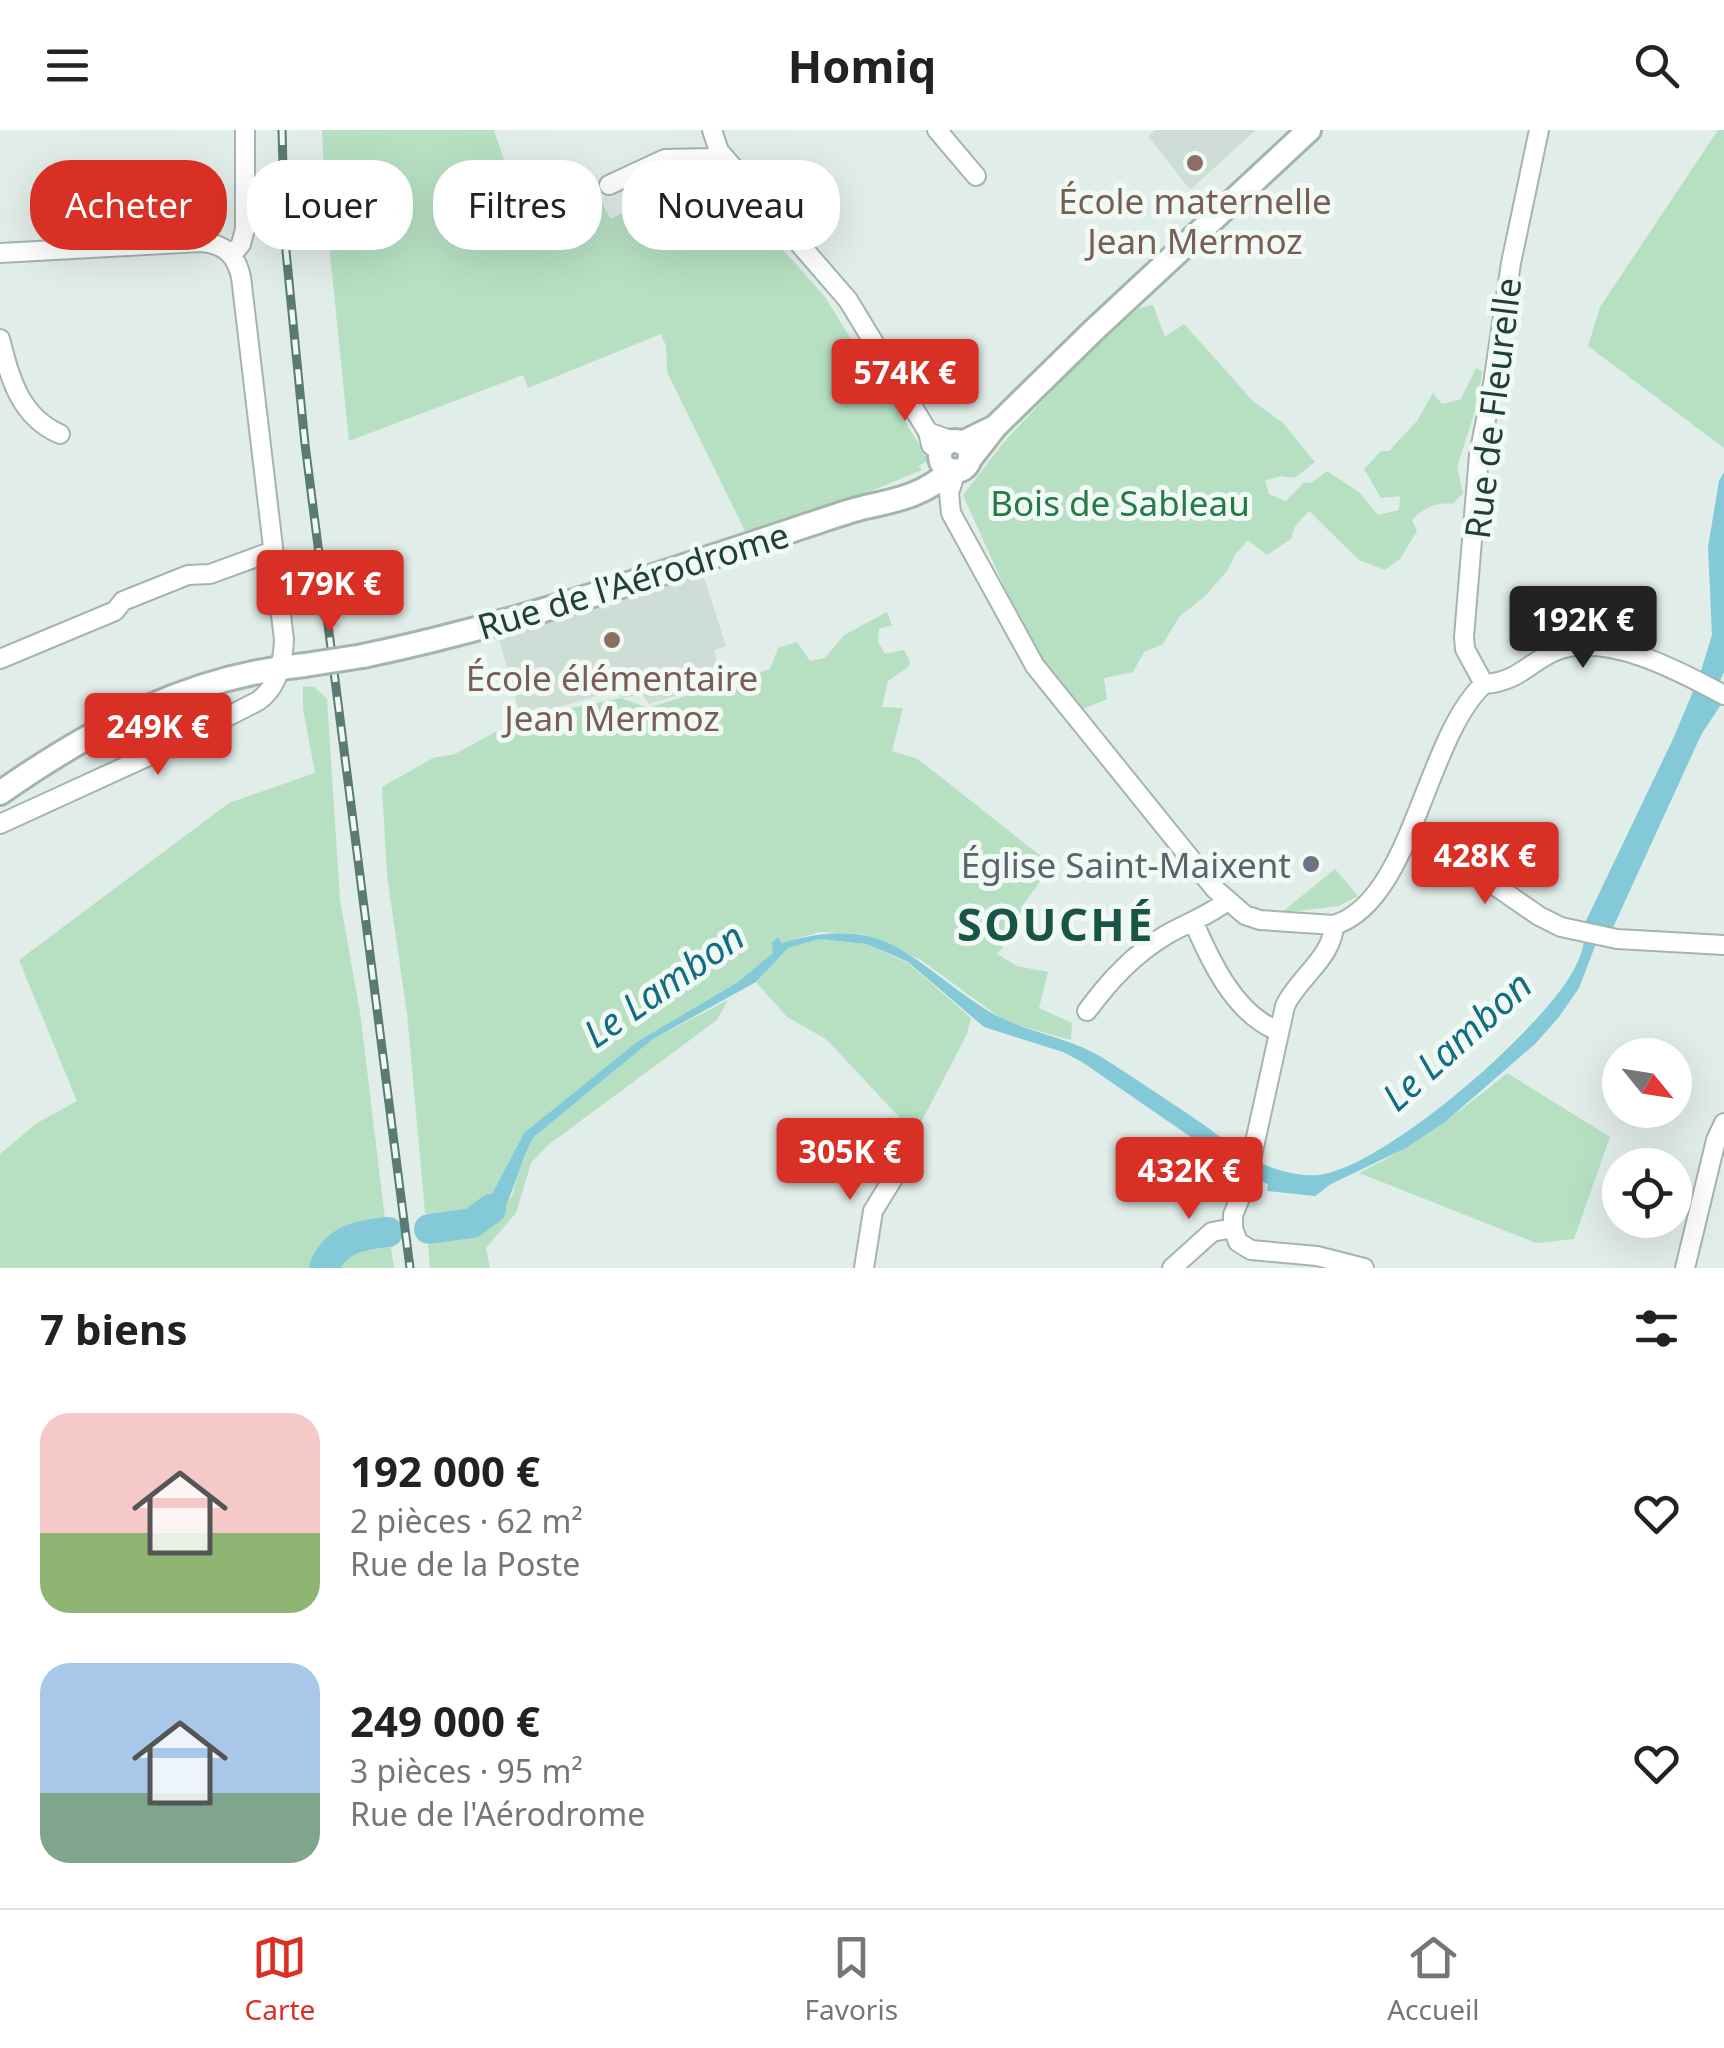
<!DOCTYPE html>
<html lang="fr">
<meta charset="utf-8">
<style>
:root{--surface:#fff;--page:#f2f2f2;--text:#222;--muted:#767676;--line:#e0e0e0;--accent:#d93025}
body{margin:0;font-family:"Noto Sans",sans-serif;background:var(--page);color:var(--text);height:100vh;display:flex;flex-direction:column;font-size:38px;white-space:nowrap}
*{box-sizing:border-box;margin:0}
p{font-size:32px;color:var(--muted)}
.icon{flex:none;width:55px;height:55px;fill:none;stroke:currentColor;stroke-width:2;stroke-linecap:round;stroke-linejoin:round}
.map{position:relative;height:1138px;overflow:hidden}
.sheet{display:flex;flex-direction:column;background:var(--surface);flex:1}
.sheet>*{flex:none}
.banner{position:absolute;left:30px;top:30px;width:1000px;height:90px;display:flex;gap:20px}
.needle{width:65px;rotate:120deg}
.buttons{position:absolute;left:1602px;top:908px;display:grid;gap:20px}
.buttons a{display:grid;place-items:center;width:90px;height:90px;border-radius:50%;background:var(--surface);box-shadow:0 10px 40px #0002;font-size:50px}
.price{position:absolute;translate:-50% -85px;padding:0 22px;border-radius:10px;background:var(--accent);color:#fff;font-size:32px;line-height:65px;filter:drop-shadow(0 2px 5px #0008)}
.price::after{content:'';position:absolute;left:50%;top:60px;width:30px;height:22px;margin-left:-15px;background:inherit;clip-path:polygon(0 0,100% 0,50% 100%)}
.price.on{background:#222;color:#fff}
ul{padding:0;list-style:none}
li{display:flex;align-items:center;gap:30px;height:250px;padding:0 40px}
li span{display:grid;place-items:center;flex:none;width:280px;height:200px;border-radius:30px;color:#555}
li>.icon{margin-inline-start:auto}
span .icon{width:120px;height:120px;fill:#fffc;stroke-width:1}
li b{font-size:42px}
h2{display:flex;justify-content:space-between;align-items:center;height:120px;padding:0 40px;font-size:42px}
.pill{padding:0 35px;border-radius:40px;background:var(--surface);box-shadow:0 10px 40px #0002;font-size:35px;line-height:90px}
.pill.on{background:var(--accent);color:#fff}
header{display:flex;justify-content:space-between;align-items:center;height:130px;padding:0 40px;background:var(--surface);font-size:45px;font-weight:700}
.tabs{display:flex;justify-content:space-around;align-items:center;height:140px;border-top:2px solid var(--line);background:var(--surface);font-size:28px;color:var(--muted)}
.tabs a{display:grid;justify-items:center;gap:5px}
.tabs .on{color:var(--accent)}
.map>svg:first-child{display:block}
.built{fill:#cfddd7}
.green{fill:#b7e0c3}
.water{fill:#83c9d8}
.lines{fill:none;stroke-linecap:round;stroke-linejoin:round}
.river{stroke:#83c9d8;stroke-width:30}
.minor-casing{stroke:#a3b5af;stroke-width:22}
.tertiary-casing{stroke:#a3b5af;stroke-width:28}
.minor{stroke:#fff;stroke-width:18}
.tertiary{stroke:#fff;stroke-width:22}
.rail-casing{stroke:#597b73;stroke-width:9}
.rail{stroke:#f1f9f5;stroke-width:5;stroke-dasharray:15;stroke-linecap:butt}
.tertiary-bridge-casing{stroke:#a3b5af;stroke-width:28;stroke-linecap:butt}
.tertiary-bridge{stroke:#fff;stroke-width:22}
.education-dot{fill:#8d6e63;stroke:#f1f9f5;stroke-width:4}
.worship-dot{fill:#6b7280;stroke:#f1f9f5;stroke-width:4}
.labels{text-anchor:middle;dominant-baseline:central;stroke-width:10;stroke-linejoin:round;paint-order:stroke}
.education-label{font-size:35px;fill:#785e54;stroke:#f1f9f5}
.street-label{font-size:35px;fill:#1f3f37;stroke:#f1f9f5}
.park-label{font-size:35px;fill:#257a48;stroke:#f1f9f5}
.worship-label{font-size:35px;fill:#5b616d;stroke:#f1f9f5;text-anchor:end}
.water-label{font-size:38px;font-style:italic;fill:#136d81;stroke:#f1f9f5}
.district-label{font-size:45px;font-weight:bold;letter-spacing:2.5px;fill:#195447;stroke:#f1f9f5}
</style>
<header><svg class="icon" aria-label="menu" viewBox="0 0 24 24"><path d="M4 6h16M4 12h16M4 18h16"/></svg>Homiq<svg class="icon" aria-label="search" viewBox="0 0 24 24"><circle cx="10" cy="10" r="6"/><path d="M15 15l6 6"/></svg></header>
<div class="map">
<svg width="1724" height="1138" viewBox="0 0 1724 1138">
<rect width="100%" height="100%" fill="#e1ede8"/>
<path class="built" d="M1155,0h101l-66,60 -42,-54z
M702,441l24,75 -12,4 8,32 -73,22 -6,-9 -22,3 -4,-8 -96,28 -23,-83 142,-39z"/>
<path class="green" d="M322,0h172l10,30 -26,11 -10,34 112,-38 31,52 70,-37 3,-12 29,1 112,126 39,63 14,16 50,84 -9,6 3,4 -75,31 -101,32 -79,-161 -1,-26 -5,-12 -133,54 -5,-13 -174,66 -23,-226z
M1718,0h6v318l-136,-102 12,-39z
M1153,175l12,32 19,-13 68,76 32,24 31,38 -20,16 -14,-2 -16,5 4,13 17,7 18,-19 7,1 16,-12 32,21 19,23 21,-5 1,-14 -19,2 -17,-29 17,-18h8l28,-30 16,-28 9,11 19,-5 15,-31 6,3 -4,31 -21,65 6,26 -10,11c-18,-2 -29,4 -41,16l5,11 -17,28 -15,11 -26,-10 -50,-49 -14,15 -4,13 -24,16 -19,-15 -13,15 -8,16 -23,26 -25,20 -16,27 -19,8 -11,20 -29,6 3,21 -26,11 -37,-46 -28,-51 -53,-118 41,-53 72,-77 63,-57z
M887,482l5,13 -13,4 -1,12 7,13 19,-4 6,12 -2,5 -20,14 -6,26 21,1 -11,43 26,8 134,106 -27,37 -16,37 -12,15 20,12 31,6 -9,36 33,15 -1,17 -65,-18 -85,-62 -59,-26 -42,-2 -38,11 -3,-5 -6,15 -35,29 -101,61 -113,90 -32,61 -34,27 -33,-8 -18,-199 -20,-139 -5,-88 51,-29 22,-4 66,-36 100,-20 27,10 122,-39 8,-21 19,-6 13,19 15,-3 19,-23z
M303,556l11,1 13,12 13,201 20,112 25,207c-35,11 -53,12 -66,49h-319v-114l37,-31 40,-22 -58,-141 210,-157 86,-30 -12,-65z
M1335,739l23,27 -19,10 -58,7z
M820,809l46,5 42,19 63,55 -4,16 -52,100 -89,-95 -39,-22 -31,-35 32,-34z
M728,870l-11,20 -169,125 -17,18 -15,50 -30,35 4,20h-60l-2,-23 31,-13 14,2 39,-38 13,-47 10,-13 118,-97z
M1507,943l103,64 -36,102 -38,4 -177,-70c56,-27 101,-61 148,-100z
M359,1115l9,5 23,-3 3,21h-59l4,-12z"/>
<path class="water" d="M1724,342v200l-5,11 -19,-9 12,-39 -4,-88 11,-66z
M1694,559l28,14 -21,32 -91,199 -13,7 -18,47 -20,29 -24,27 -90,78 -39,26 -75,36 -16,12 -48,-5 1,-7 -39,-16 -12,-13 -135,-93 -19,-10 -79,-25 -76,-65 -20,-9 -22,-9 -46,-5 -32,9 -32,34 -103,57 -118,97c-23,31 -21,103 -76,96l-1,-11 34,-27 32,-61 113,-91 101,-60 35,-29 -1,-10 6,-6 4,6c105,-30 124,15 203,66 37,24 81,26 118,49 34,22 68,44 101,67 18,12 35,30 56,38 16,7 41,14 59,12 53,-7 154,-91 192,-130 25,-25 82,-80 72,-118l90,-188z"/>
<g class="lines">
<path class="river" d="M429,1099l43,-6 19,-14
M324,1138c12,-29 35,-33 64,-36"/>
<g class="minor-casing">
<path id="minor" d="M712,0l7,21 129,149 80,132
M937,0l39,46
M609,55l56,-26 47,-1 7,-7
M0,123l201,-11c24,2 35,13 40,35l43,363c-1,23 -7,48 -26,61l-92,47 -166,76
M233,124l8,-10 4,-15v-99
M0,209c10,39 20,78 60,95
M941,323l-10,-8 -3,-13 25,9
M956,341l-7,22 2,20 84,153 180,223 30,26 15,5 74,5
M0,529l115,-48 8,-10 65,-26 22,-1 63,-23
M1484,554l-19,-35 -1,-12 15,-182 14,-71 18,-121 28,-133
M1484,554c37,-2 48,-26 77,-35 50,-15 120,23 163,46
M1409,708l72,38 58,40 22,11 56,12 107,6
M1194,793c17,39 41,91 84,108
M1334,795c-1,32 -36,53 -49,81l-39,177 -13,32v13l5,14 13,8 66,6 47,12
M1334,795c78,-23 91,-187 150,-241
M1087,881c23,-31 46,-56 79,-76 21,-12 42,-19 61,-34
M864,1138l9,-57 29,-47
M1172,1138l40,-36 21,-4
M1685,1138l31,-128 8,-17"/>
</g>
<g class="tertiary-casing">
<path id="tertiary" d="M995,297l98,-96 216,-201
M940 326a15 15 0 1 1 30 0a15 15 0 1 1-30 0Z
M962,313l33,-16 -25,32
M363,526c153,-32 300,-83 448,-132 19,-6 39,-14 59,-18 33,-7 56,-13 82,-36
M0,663c93,-65 190,-117 305,-128"/>
</g>
<use href="#minor" class="minor"/>
<use href="#tertiary" class="tertiary"/>
<g class="rail-casing">
<path id="rail" d="M282,0l3,111 20,203 105,824"/>
</g>
<use href="#rail" class="rail"/>
<g class="tertiary-bridge-casing">
<path id="tertiary-bridge" d="M305,535l58,-9"/>
</g>
<use href="#tertiary-bridge" class="tertiary-bridge"/>
</g>
<g class="education-dot">
<circle cx="1195" cy="33" r="10"/>
<circle cx="612" cy="510" r="10"/>
</g>
<circle class="worship-dot" cx="1311" cy="734" r="10"/>
<g class="labels">
<g class="education-label">
<text x="1195" y="70">École maternelle<tspan x="1195" dy="40">Jean Mermoz</tspan></text>
<text x="612" y="547">École élémentaire<tspan x="612" dy="40">Jean Mermoz</tspan></text>
</g>
<g class="street-label">
<text transform="translate(1492 278) rotate(-83)">Rue de Fleurelle</text>
<text transform="translate(633 450) rotate(-17)">Rue de l'Aérodrome</text>
</g>
<g class="park-label">
<text x="1120" y="372">Bois de Sableau</text>
</g>
<g class="worship-label">
<text x="1291" y="734">Église Saint-Maixent</text>
</g>
<g class="water-label">
<text transform="translate(663 854) rotate(-35)">Le Lambon</text>
<text transform="translate(1456 910) rotate(-42)">Le Lambon</text>
</g>
<g class="district-label">
<text x="1056" y="793">SOUCHÉ</text>
</g>
</g>
</svg>
<div class="buttons">
<a><svg class="needle" viewBox="-14 -14 28 28"><path d="M0-13l5 13h-10z" fill="#e53935"/><path d="M0 13l5-13h-10z" fill="#767676"/></svg></a>
<a><svg class="icon" aria-label="locate" viewBox="0 0 24 24"><circle cx="12" cy="12" r="6"/><path d="M12 2v4M12 18v4M2 12h4M18 12h4"/></svg></a>
</div>
<b class="price" style="left:905px;top:294px">574K €</b>
<b class="price" style="left:330px;top:505px">179K €</b>
<b class="price on" style="left:1583px;top:541px">192K €</b>
<b class="price" style="left:158px;top:648px">249K €</b>
<b class="price" style="left:1485px;top:777px">428K €</b>
<b class="price" style="left:850px;top:1073px">305K €</b>
<b class="price" style="left:1189px;top:1092px">432K €</b>
<div class="banner">
<a class="pill on">Acheter</a>
<a class="pill">Louer</a>
<a class="pill">Filtres</a>
<a class="pill">Nouveau</a>
</div>
</div>
<section class="sheet">
<h2>7 biens<svg class="icon" aria-label="filters" viewBox="0 0 24 24"><path d="M4 7h16M4 17h16"/><circle cx="9" cy="7" r="2"/><circle cx="15" cy="17" r="2"/></svg></h2>
<ul>
<li><span style="background:linear-gradient(#f6c9c9 60%,#8fb573 0)"><svg class="icon" aria-label="home" viewBox="0 0 24 24"><path d="M3 11l9-7 9 7M6 9v11h12V9"/></svg></span><div><b>192 000 €</b><p>2 pièces · 62 m²</p><p>Rue de la Poste</p></div><svg class="icon" aria-label="heart" viewBox="0 0 24 24"><path d="M12 20l-8-8c-3-5 5-10 8-4 3-6 11-1 8 4z"/></svg></li>
<li><span style="background:linear-gradient(#a9c7e8 65%,#7fa58c 0)"><svg class="icon" aria-label="home" viewBox="0 0 24 24"><path d="M3 11l9-7 9 7M6 9v11h12V9"/></svg></span><div><b>249 000 €</b><p>3 pièces · 95 m²</p><p>Rue de l'Aérodrome</p></div><svg class="icon" aria-label="heart" viewBox="0 0 24 24"><path d="M12 20l-8-8c-3-5 5-10 8-4 3-6 11-1 8 4z"/></svg></li>
</ul>
</section>
<nav class="tabs">
<a class="on"><svg class="icon" aria-label="map" viewBox="0 0 24 24"><path d="M3 6l6-2 6 2 6-2v14l-6 2-6-2-6 2zM9 4v14M15 6v14"/></svg>Carte</a>
<a><svg class="icon" aria-label="saved" viewBox="0 0 24 24"><path d="M7 4h10v16l-5-4-5 4z"/></svg>Favoris</a>
<a><svg class="icon" aria-label="home" viewBox="0 0 24 24"><path d="M3 11l9-7 9 7M6 9v11h12V9"/></svg>Accueil</a>
</nav>
